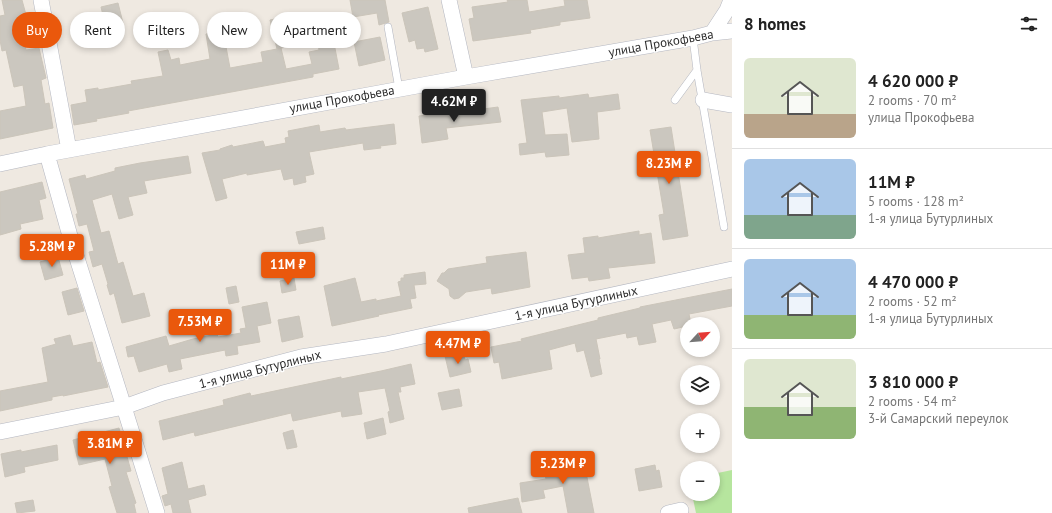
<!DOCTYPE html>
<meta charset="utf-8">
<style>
:root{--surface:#fff;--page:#f6f6f6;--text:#222;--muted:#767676;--line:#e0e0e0;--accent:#ea580c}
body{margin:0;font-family:"PT Sans",sans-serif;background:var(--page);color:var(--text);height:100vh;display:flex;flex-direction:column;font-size:15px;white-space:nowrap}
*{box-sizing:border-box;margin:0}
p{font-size:13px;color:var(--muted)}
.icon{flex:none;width:22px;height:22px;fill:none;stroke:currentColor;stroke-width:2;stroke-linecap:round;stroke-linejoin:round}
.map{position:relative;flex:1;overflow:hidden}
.drawer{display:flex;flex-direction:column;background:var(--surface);width:320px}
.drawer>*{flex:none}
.top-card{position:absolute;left:12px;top:12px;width:380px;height:36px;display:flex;gap:8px}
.needle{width:26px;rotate:64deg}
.fabs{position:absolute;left:680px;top:317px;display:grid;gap:8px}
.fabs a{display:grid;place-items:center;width:40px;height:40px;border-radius:50%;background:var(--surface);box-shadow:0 2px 6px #0003;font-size:20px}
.price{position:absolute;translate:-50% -34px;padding:0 9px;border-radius:4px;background:var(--accent);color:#fff;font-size:13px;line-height:26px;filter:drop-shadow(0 1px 2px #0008)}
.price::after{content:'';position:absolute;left:50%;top:24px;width:12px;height:9px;margin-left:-6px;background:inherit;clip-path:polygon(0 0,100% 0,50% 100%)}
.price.on{background:#222;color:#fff}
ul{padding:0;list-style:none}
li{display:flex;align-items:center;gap:12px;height:100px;padding:0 12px}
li+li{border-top:1px solid var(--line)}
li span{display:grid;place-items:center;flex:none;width:112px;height:80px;border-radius:6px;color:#555}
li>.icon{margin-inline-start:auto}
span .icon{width:48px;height:48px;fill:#fffc;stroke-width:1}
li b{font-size:17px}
h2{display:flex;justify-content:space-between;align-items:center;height:48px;padding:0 12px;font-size:17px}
.pill{padding:0 14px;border-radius:18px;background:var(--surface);box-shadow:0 2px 6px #0003;font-size:14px;line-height:36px}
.pill.on{background:var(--accent);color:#fff}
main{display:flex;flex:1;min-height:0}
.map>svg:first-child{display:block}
.green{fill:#b6e59e}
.building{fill:#cbc7bf;stroke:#cbc5ba}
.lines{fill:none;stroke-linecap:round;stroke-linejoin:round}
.lane-casing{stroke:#b4b7c1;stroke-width:8}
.street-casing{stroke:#b4b7c1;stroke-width:16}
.lane{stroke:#fff;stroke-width:7}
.street{stroke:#fff;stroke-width:15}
.labels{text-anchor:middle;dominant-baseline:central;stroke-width:3;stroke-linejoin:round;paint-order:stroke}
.street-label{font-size:13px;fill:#2e2e2e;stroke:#fff}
</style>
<main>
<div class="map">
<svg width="732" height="513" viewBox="0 0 732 513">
<rect width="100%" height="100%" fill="#efe9e1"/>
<path class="green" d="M732,470v43h-36l-4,-19h21v-20z"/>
<path class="building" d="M2,0h20l6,22 -7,2 5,26 13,-2 7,30 -5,2 4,24 4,-1 4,25 -53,11v-28l26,-5 -3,-21 -9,2 -8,-37 -4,1 -2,-11v-24l5,-1z
M350,0h35l4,22 -10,3 -2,-12 -24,4z
M507,0h20l2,12 36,-6 -1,-6h23l3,18 -30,4v3l-30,5 1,3 -58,8 -4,-22 5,-1 -2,-11 36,-5z
M118,3l5,20 -6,1 1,5 -11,3 -6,-25z
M428,7l10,42 -13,3 -1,-4 -7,1 -2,-9 -6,2 -7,-29z
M285,17l7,28 -14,4 3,-1 5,21 26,-5 -3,-12 10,-2 -1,-9 15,-3 6,31 -26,5v3l-185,34 1,2 -33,6 1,2 -23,4 -3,-20 16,-3 -2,-12 13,-2v2l34,-6 -1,-3 32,-5 -5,-24 10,-2 3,10 8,-2 1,7 30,-6 -4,-25 17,-3 7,37 33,-6 -2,-10 16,-3 -7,-29z
M380,37l5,23 -26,6 -5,-24z
M588,94l1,4 29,-4 2,15 -23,3 2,27 -27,3 -5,-34 -25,4 3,23 22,-1 2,21 -23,2 -1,-5 -25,3 -1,-11 8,-1 -6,-43 38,-4v2z
M498,107l3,15 -55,6 2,11 -26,4 -3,-27 25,-3v2l32,-4v-1z
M394,124l2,20 -16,2 1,2 -17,2 -1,-7 -54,9 5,22 -9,2 1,6 -12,3 -1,-7 -9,2 -3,-11 -34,6v-2l-25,6 5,19 -11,3 -14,-48 18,-3v-1l12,-4 1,2 30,-6 2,6 21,-4 -1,-5 4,-1 -1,-6 31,-6 1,7 25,-4 1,2z
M671,127l17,109 -25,4 -4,-25 5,-1 -14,-84z
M188,156l3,17 -47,8 3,12 -19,4 5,18 -14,4 -7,-25 -20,6 9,33 8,-2 9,33 5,-2 10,34 11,-3 6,23 -28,7 -8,-30 -4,2 -3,-10 1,-1 -6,-20 -9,3 -4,-15 5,-1 -7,-27 -8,2 -3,-12h2l-9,-35 16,-4 1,4 29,-8v-3l25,-5z
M42,182l4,16 -7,2 4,19 -23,5 1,5 -21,6v-43z
M323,227l2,12 -26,5 -3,-12z
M639,231v4l12,-2 4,30 -47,5 2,10 -21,3 -1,-4 -16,2 -4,-24 17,-2 -2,-15 15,-2v2z
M526,252l4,35 -38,7 -1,-6 -25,4 -7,6 -5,1 -4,-3 -1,-7 -12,-8 5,-8h2l4,-4 39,-6 -1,-6z
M58,257l5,18 -18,5 -5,-18z
M425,272l1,12 -12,1 2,13 -6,1 2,9 -34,7 1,1 -47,10 -8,-40 31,-8 6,24 15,-3v2l25,-5 -3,-14 3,-1v-3h3v-3z
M294,278l2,12 -14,3 -2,-12z
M236,286l3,16 -10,2 -3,-16z
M77,288l7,23 -16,4 -6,-23z
M732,289v17l-43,8 2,10h-4v2l-13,3 -3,-9 -19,4 4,18 -17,3 -2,-9 -10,2 -1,-5 -30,6 4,20h-1l3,15 -11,3 -7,-27 -7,2 -2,-9 -26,7 3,19 -50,10 -3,-17 -5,1 -3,-16 31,-6 -1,-2 77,-19v-2l42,-10v-1z
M267,302l4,21 -14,3 3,16 -23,4 1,8 -12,2 -1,-6 -45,9 2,10 -13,3 -2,-8 -28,8 -5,-16 -6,1 -2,-10 40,-11 3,10 24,-7 24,-5 1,3 23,-4 -1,-4 6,-1 -4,-21z
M299,316l4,21 -21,5 -4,-22z
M70,335l3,11 19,-4 5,21 3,-1 8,25 -45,9v-1l-11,2v3l-52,11v-20l48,-9 -6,-34 14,-4 -2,-5z
M463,352l2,8 3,-1 3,13 -21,5 -5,-21z
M411,364l4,20 -15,3 1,5h-3l6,27 -14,4 -2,-11 2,-1 -5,-23 -27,4 4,22 -20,3 -1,-6 -48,10 -2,-8 -96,23 -1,-4 -31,8 -4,-19 65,-16 -1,-5 27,-7 1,3 90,-19v2l40,-8z
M459,389l3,17 -20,4 -4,-17z
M383,418l3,16 -19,5 -3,-16z
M119,428l12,43 -5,1 10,31 -2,1 2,9h-19l-8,-26 3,-1 -7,-27 -26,6 -6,-25z
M293,430l4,17 -10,2 -4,-16z
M57,445l1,15 -34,7 1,5 -20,5 -4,-23 20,-4v2z
M583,457l11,56h-26l-5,-27 -20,4 2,8 -23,4 -2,-19 26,-4 -3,-14z
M182,462l6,27 16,-4 2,10 -18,5 3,13h-18l-2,-9 -6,2 -3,-10 6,-2 -6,-26z
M655,465l1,6 3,-1 3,17 -23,4 -4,-22z
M518,498l4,15h-53l-1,-5z
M33,500l2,11 -18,2 -2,-10z"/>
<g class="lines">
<g class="lane-casing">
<path id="lane" d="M388,27l11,62
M693,38l4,32 27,157
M675,100l22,-30"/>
</g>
<g class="street-casing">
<path id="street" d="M41,0l28,150
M449,0l17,77
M712,33l15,-23 4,-10
M703,100l29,5
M47,154l23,82 54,171 33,106
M0,164l47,-10 419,-77 227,-39 19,-5 20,-2
M0,432l124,-25 39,-14 138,-36 85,-13 346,-75
M668,513l13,-3"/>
</g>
<use href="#lane" class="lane"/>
<use href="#street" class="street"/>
</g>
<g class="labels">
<g class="street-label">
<text transform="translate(661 43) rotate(-10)">улица Прокофьева</text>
<text transform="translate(342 99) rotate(-10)">улица Прокофьева</text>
<text transform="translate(576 303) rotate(-12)">1-я улица Бутурлиных</text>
<text transform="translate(260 369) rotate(-14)">1-я улица Бутурлиных</text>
</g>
</g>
</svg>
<div class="fabs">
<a><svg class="needle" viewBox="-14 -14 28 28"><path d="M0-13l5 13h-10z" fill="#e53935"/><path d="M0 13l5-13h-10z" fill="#767676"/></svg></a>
<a><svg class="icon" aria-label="layers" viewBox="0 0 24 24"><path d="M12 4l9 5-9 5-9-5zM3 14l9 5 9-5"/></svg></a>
<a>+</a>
<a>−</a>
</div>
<b class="price on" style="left:454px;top:123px">4.62M ₽</b>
<b class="price" style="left:669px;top:185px">8.23M ₽</b>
<b class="price" style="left:52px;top:268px">5.28M ₽</b>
<b class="price" style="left:288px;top:286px">11M ₽</b>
<b class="price" style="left:200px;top:343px">7.53M ₽</b>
<b class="price" style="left:458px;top:365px">4.47M ₽</b>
<b class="price" style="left:110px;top:465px">3.81M ₽</b>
<b class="price" style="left:563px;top:485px">5.23M ₽</b>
<div class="top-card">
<a class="pill on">Buy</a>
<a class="pill">Rent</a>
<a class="pill">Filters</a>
<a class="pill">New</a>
<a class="pill">Apartment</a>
</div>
</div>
<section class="drawer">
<h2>8 homes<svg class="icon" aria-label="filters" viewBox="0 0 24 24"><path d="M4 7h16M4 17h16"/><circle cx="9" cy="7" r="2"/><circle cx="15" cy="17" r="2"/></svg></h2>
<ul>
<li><span style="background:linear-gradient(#dfe7d0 70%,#b9a48a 0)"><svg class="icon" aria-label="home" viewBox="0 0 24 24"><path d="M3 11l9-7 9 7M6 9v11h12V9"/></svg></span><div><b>4 620 000 ₽</b><p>2 rooms · 70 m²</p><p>улица Прокофьева</p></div></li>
<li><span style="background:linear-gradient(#a9c7e8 70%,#7fa58c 0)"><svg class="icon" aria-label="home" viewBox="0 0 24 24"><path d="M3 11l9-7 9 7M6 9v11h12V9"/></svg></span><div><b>11M ₽</b><p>5 rooms · 128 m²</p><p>1-я улица Бутурлиных</p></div></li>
<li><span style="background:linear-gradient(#a9c7e8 70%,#8fb573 0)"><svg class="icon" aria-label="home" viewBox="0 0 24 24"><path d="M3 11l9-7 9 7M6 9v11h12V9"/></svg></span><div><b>4 470 000 ₽</b><p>2 rooms · 52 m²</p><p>1-я улица Бутурлиных</p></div></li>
<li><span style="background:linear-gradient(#dfe7d0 60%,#8fb573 0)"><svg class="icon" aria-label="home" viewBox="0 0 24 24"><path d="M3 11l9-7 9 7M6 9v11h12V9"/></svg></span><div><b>3 810 000 ₽</b><p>2 rooms · 54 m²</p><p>3-й Самарский переулок</p></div></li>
</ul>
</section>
</main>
